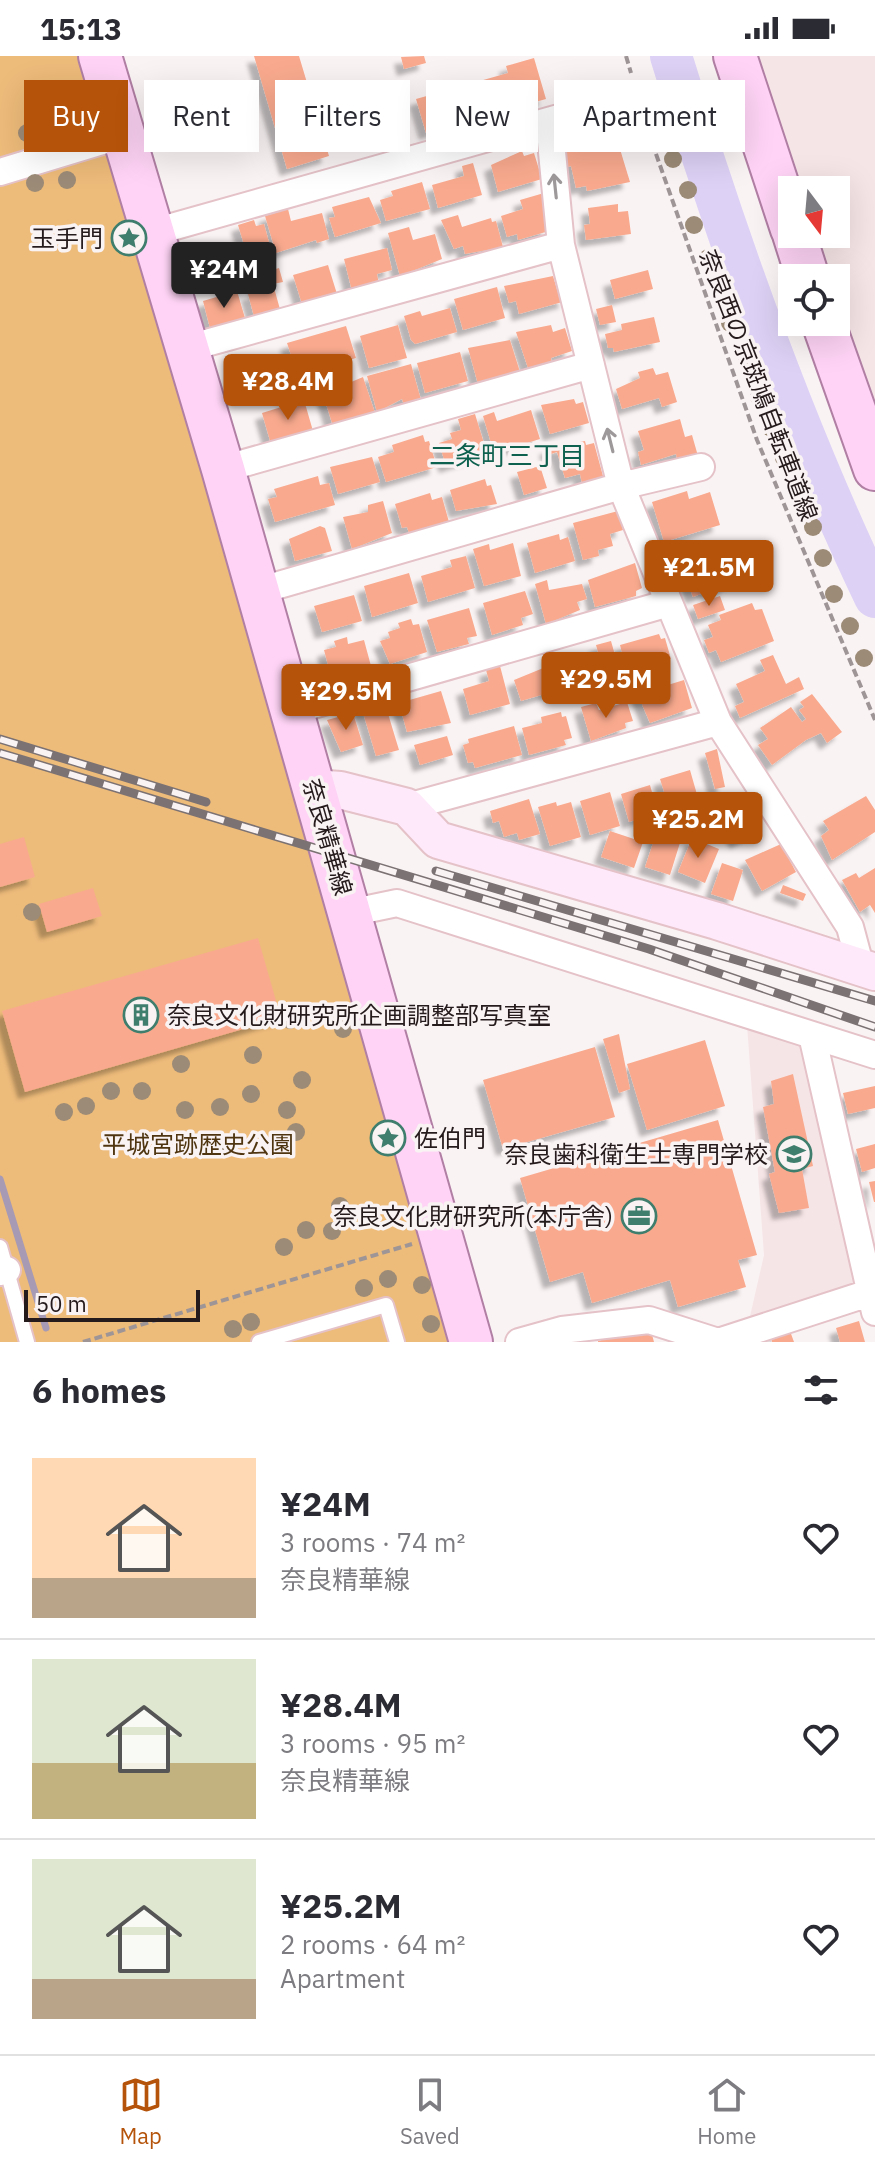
<!DOCTYPE html>
<meta charset="utf-8">
<style>
:root{--surface:#fff;--page:#f2f2f3;--text:#2b2b33;--muted:#7c7c81;--line:#e1e1e2;--accent:#b45309}
body{margin:0;font-family:"IBM Plex Sans","Noto Sans JP",sans-serif;background:var(--page);color:var(--text);height:100vh;display:flex;flex-direction:column;font-size:30px;white-space:nowrap}
*{box-sizing:border-box;margin:0}
p{font-size:26px;color:var(--muted)}
.icon{flex:none;width:44px;height:44px;fill:none;stroke:currentColor;stroke-width:2;stroke-linecap:round;stroke-linejoin:round}
.map{position:relative;height:1286px;overflow:hidden}
.drawer{display:flex;flex-direction:column;background:var(--surface);flex:1}
.drawer>*{flex:none}
.guide{position:absolute;left:24px;top:24px;width:828px;height:72px;display:flex;gap:16px}
.needle{width:52px;rotate:164deg}
.controls{position:absolute;left:778px;top:120px;display:grid;gap:16px}
.controls a{display:grid;place-items:center;width:72px;height:72px;border-radius:0px;background:var(--surface);box-shadow:0 8px 32px #0002;font-size:40px}
.scale{position:absolute;left:24px;bottom:20px;width:176px;box-sizing:border-box;padding-left:8px;border:4px solid #251a1c;border-top:0;font-size:22px;line-height:28px;white-space:nowrap;color:#251a1c;-webkit-text-stroke:6px #faf3f4;paint-order:stroke}
.price{position:absolute;translate:-50% -68px;padding:0 18px;border-radius:8px;background:var(--accent);color:#fff;font-size:26px;line-height:52px;filter:drop-shadow(0 2px 4px #0008)}
.price::after{content:'';position:absolute;left:50%;top:48px;width:24px;height:18px;margin-left:-12px;background:inherit;clip-path:polygon(0 0,100% 0,50% 100%)}
.price.active{background:#222;color:#fff}
ul{padding:0;list-style:none}
li{display:flex;align-items:center;gap:24px;height:200px;padding:0 32px}
li+li{border-top:2px solid var(--line)}
li span{display:grid;place-items:center;flex:none;width:224px;height:160px;border-radius:0px;color:#555}
li>.icon{margin-inline-start:auto}
span .icon{width:96px;height:96px;fill:#fffc;stroke-width:1}
li b{font-size:34px}
h2{display:flex;justify-content:space-between;align-items:center;height:96px;padding:0 32px;font-size:34px}
.chip{padding:0 28px;border-radius:0px;background:var(--surface);box-shadow:0 8px 32px #0002;font-size:28px;line-height:72px}
.chip.active{background:var(--accent);color:#fff}
.status{display:flex;justify-content:space-between;align-items:center;height:56px;padding:0 40px;background:var(--surface);direction:ltr}
.status svg{height:22px;fill:currentColor}
.tabs{display:flex;justify-content:space-around;align-items:center;height:112px;border-top:2px solid var(--line);background:var(--surface);font-size:22px;color:var(--muted)}
.tabs a{display:grid;justify-items:center;gap:4px}
.tabs .active{color:var(--accent)}
.map>svg:first-child{display:block}
.built{fill:#f6e5e7}
.green{fill:#edbb7a}
.lines{fill:none;stroke-linecap:round;stroke-linejoin:round}
.stream{stroke:#a69ab4;stroke-width:7}
.river{stroke:#ddd1f5;stroke-width:42}
.building{fill:#f9aa8e;filter:url(#shadow)}
.lane-casing{stroke:#e4c2c8;stroke-width:18}
.street-casing{stroke:#e4c2c8;stroke-width:30}
.secondary-casing{stroke:#e4c2c8;stroke-width:40}
.primary-casing{stroke:#b17fa4;stroke-width:46}
.path{stroke:#9e9597;stroke-width:4;stroke-dasharray:8 4;stroke-linecap:butt}
.lane{stroke:#fff;stroke-width:14}
.street{stroke:#fff;stroke-width:26}
.secondary{stroke:#fee9fa;stroke-width:36}
.primary{stroke:#fed3f5;stroke-width:42}
.rail-casing{stroke:#7b7273;stroke-width:9}
.rail{stroke:#faf3f4;stroke-width:6;stroke-dasharray:18;stroke-linecap:butt}
.tree{fill:#9c8b77}
.oneway{stroke:#9d9899}
.labels{text-anchor:middle;dominant-baseline:central;stroke-width:7;stroke-linejoin:round;paint-order:stroke}
.poi-label{font-size:24px;fill:#251a1c;stroke:#faf3f4;text-anchor:end}
.street-label{font-size:24px;fill:#251a1c;stroke:#faf3f4}
.park-label{font-size:24px;fill:#4f3611;stroke:#faf3f4}
.neighbourhood-label{font-size:26px;fill:#0e614e;stroke:#faf3f4}
</style>
<div class="status"><b>15:13</b><svg viewBox="0 0 49 12"><path d="M0 12V9h3v3zM5 12V6h3v6zM10 12V3h3v9zM15 12V0h3v12zM26 1h20v11H26zM47 4h2v5h-2z"/></svg></div>
<div class="map">
<svg width="875" height="1286" viewBox="0 0 875 1286">
<defs>
<filter id="shadow"><feDropShadow dx="-7" dy="7" stdDeviation="2" flood-color="#0004"/></filter>
</defs>
<rect width="100%" height="100%" fill="#faf3f4"/>
<path class="built" d="M756,0h119v365l-39,-119v-24h-8l-14,-44h22v-44h-36z
M747,969l53,17 11,12 45,224 -7,13 -101,34 16,-70z"/>
<path class="green" d="M0,0h88l373,1286h-461z"/>
<g class="lines">
<path class="stream" d="M0,1123l46,149"/>
<path class="river" d="M671,0c56,184 121,367 204,541"/>
</g>
<path class="building" d="M254,0h45l30,100 -42,13z
M424,0l2,7 -22,6 -3,-12z
M534,2l12,41 -120,34 -10,-34 92,-26 -2,-7z
M585,65l5,21 26,-6 14,46 -43,9 -1,-5 -10,2 -5,-22 -6,2 -6,-29 8,-2 -2,-12z
M522,95l2,5 10,-3 8,26 -44,13 -7,-27z
M473,107l9,32 -44,13 -6,-23 32,-9 -2,-10z
M422,126l8,27 -44,12 -6,-21 13,-4 -2,-5z
M544,137l5,17 -5,1 5,20 -31,9 -1,-6 -10,3 -6,-21 22,-7 -3,-9z
M369,141l12,26 -46,14 -6,-19 6,-1 -3,-10z
M618,148v8l10,-1 3,23 -45,6 -2,-15 6,-1 -2,-16z
M288,153l3,12 31,-8 7,26 -12,4 -1,-3 -40,13 -11,-37z
M458,159l4,12 29,-9 1,4 4,-1 7,26 -38,7 -2,-8 -9,3 -13,-29z
M254,164l2,6 8,-2 11,40 -23,7 -14,-46z
M409,171l4,13 22,-6 7,25 -42,17 -12,-43z
M387,192l5,22 -15,4 2,10 -27,7 -8,-32z
M328,209l9,29 -35,10 -9,-29z
M279,212l4,14 -10,2 8,29 -26,7 -7,-26 9,-2 -2,-7 10,-2 -3,-10z
M648,214l5,19 -38,10 -5,-19z
M553,220l6,20 5,-1 2,6 -47,13 -3,-13 -7,2 -5,-17z
M497,231l8,31 -42,12 -9,-31z
M237,235l8,27 -35,10 -7,-27z
M612,249l4,17 -16,3 -4,-16z
M450,252l7,24 -42,12 -4,-4 -7,-24 16,-5 2,5z
M654,261l6,25 -46,10 -1,-4h-5l-3,-14 17,-4 -1,-6z
M398,269l9,33 -38,10 -9,-32z
M551,269l2,7 12,-4 7,23 -21,7 1,6 -23,7 -13,-39z
M346,270l10,32 -78,22 -5,-16 19,-6 -5,-15z
M510,284l10,32 -42,12 -10,-36z
M460,296l8,29 -43,12 -8,-30z
M411,308l10,36 -17,5 -2,-6 -25,13 -10,-36z
M653,312l3,7 12,-3 9,30 -15,5 -3,-9 -37,11 -6,-20 24,-11 -2,-6z
M363,321l12,36 -42,13 -10,-32z
M574,343l2,5 7,-2 6,21 -39,11 -9,-29z
M304,344l9,31 -42,13 -9,-31z
M531,354l9,29 -46,14 -11,-37 11,-4 3,9z
M475,358l12,39 -41,13 -7,-23 13,-4 -2,-6 11,-3 -3,-11z
M680,363l5,18 7,-2 6,21 -21,3 -1,-5 -35,11 -3,-13 6,-2 -6,-19z
M423,379l2,7 4,-1 8,26 -51,15 -8,-25 16,-5 -2,-7z
M585,385l1,4 8,-2 9,33 -21,7 -2,-9 -15,4 -8,-26 -9,3 -2,-7z
M372,401l8,25 -42,12 -8,-27z
M540,410l7,22 -23,7 -7,-23z
M318,420l2,9 9,-2 6,22 -60,17 -7,-23 9,-2 -3,-8z
M485,423l2,7 4,-1 6,19 -41,7 -6,-21z
M687,435l2,8 21,-7 10,33 -56,17 -12,-40z
M430,437l2,7 10,-3 7,25 -40,11 -2,-6 -5,1 -7,-24z
M383,445l9,32 -40,16 -9,-32 25,-5v-7z
M618,455l5,19 -13,4 3,12 -15,4 1,6 -16,4 -10,-37z
M320,470l5,2 7,23 -37,10 -6,-22z
M559,478l1,6 8,-3 7,24 -40,12 -8,-30z
M513,487l8,33 -37,10 -11,-37 16,-5 1,6z
M732,487l10,27 -11,4 3,7 -41,16 -10,-26 30,-11 -3,-9z
M466,500l9,32 -47,14 -7,-26 31,-9 -2,-7z
M635,507l7,25 -6,3v5l-41,11 -7,-27z
M409,517l9,30 -46,14 -8,-31z
M547,524l2,10 33,-6 5,15 -10,3 3,8 -34,14 -11,-40z
M525,535l8,23 -12,4 2,7 -31,10 -9,-32z
M354,539l8,26 -40,11 -8,-26z
M720,540l5,14 -27,9 -5,-14z
M752,547l3,7 7,-1 12,32 -53,21 -5,-12 -7,3 -5,-13 9,-3 -5,-12 13,-5 -2,-5z
M469,552l8,28 -10,2 2,6 -32,8 -10,-32z
M411,563l2,6 6,-1 8,28 -37,12 -10,-23 10,-3 -2,-6 12,-4 -2,-5z
M659,578l2,5 4,-1 6,21 -35,11 -1,-3 -9,2 -6,-24z
M347,581l1,7 16,-4 7,26 -39,14 -8,-30 12,-3 -2,-6z
M611,585l8,28 -11,3 2,6 -33,9 -7,-27 28,-8 -2,-7z
M773,599l13,29 13,-7 5,12 -64,29 -5,-12 9,-4 -8,-18 29,-13 -5,-11z
M558,606l7,26 -44,13 -7,-21z
M500,610l10,38 -40,11 -7,-26 26,-8 -3,-11z
M684,624l8,28 -42,15 -15,-35 21,-6 2,6z
M441,635l10,32 -44,9 -8,-29z
M812,638l30,38 -15,11 -6,-10 -15,7 -34,25 -14,-20 10,-6 -8,-11 31,-21 11,15 4,-3 -7,-9 5,-3 -4,-5z
M627,646l6,19 -8,2 1,5 -35,13 -10,-34 15,-4 3,7z
M372,647l2,7 12,-3 13,43 -23,6 -15,-50z
M561,656l1,5 4,-1 6,22 -8,2 2,5 -37,10 -7,-27 20,-5 -1,-6z
M353,657l10,32 -22,7 -14,-32z
M514,670l8,29 -47,13 -2,-6 -5,1 -5,-18 6,-2 -1,-4z
M447,680l6,19 -33,10 -6,-20z
M717,693l8,38 -10,2 -10,-36z
M690,714l8,28 -29,9 -9,-28z
M650,729l8,28 -29,9 -8,-28z
M749,734l6,13 -10,5 -6,-12z
M610,736l10,34 -30,9 -10,-34z
M866,740l9,14v22l-43,28 -11,-24 8,-6 -6,-9z
M529,743l11,35 -21,6 -2,-7 -13,4 -5,-16 -6,2 -3,-12z
M556,746l1,4 14,-4 10,35 -31,9 -12,-39z
M738,746l9,17 8,-4 7,13 -25,14 -17,-30z
M659,769l24,8 -13,42 -25,-8z
M610,775l33,11 -9,26 -33,-11z
M24,781l11,40 -35,10v-43z
M692,782l27,11 -14,34 -27,-11z
M781,788l15,28 -34,19 -17,-31z
M722,807l21,7 -10,31 -22,-7z
M875,812v45l-5,-8 -10,7 -18,-32 14,-7 3,5z
M783,829l23,9 -3,7 -23,-8z
M93,832l9,28 -55,16 -8,-28z
M258,882l23,80 -256,74 -23,-81z
M619,978l11,55 -11,4 -16,-54z
M705,984l20,66 -78,24 -20,-66z
M595,991l20,70 -112,32 -20,-69z
M793,1018l20,92 -11,3 7,39 -30,5 -10,-39 6,-2 -12,-65 11,-3 -3,-23z
M875,1030v22l-27,6 -5,-21z
M718,1064l39,135 -19,5 8,27 -68,20 -8,-27 -78,23 -9,-31 -33,10 -30,-104z
M875,1088v24l-13,4 -6,-23z
M875,1125v21h-1l-5,-20z
M859,1265l6,21h-25l-4,-14z
M650,1271l4,15h-56v-1z
M790,1275l4,11h-22l-1,-5z"/>
<g class="lines">
<g class="lane-casing">
<path id="lane" d="M0,1191l27,95
M259,1286l127,-37 11,37"/>
</g>
<g class="street-casing">
<path id="street" d="M549,65l12,124 60,241 97,236 132,205 11,41
M0,116l125,-38
M154,176l483,-136
M188,292l373,-103
M223,413l368,-104
M258,535l363,-105 80,-19
M292,655l377,-108
M407,751l311,-85
M349,857l48,-10 478,152
M812,979l63,277
M0,1216l7,-2
M519,1286l43,-12 87,-10 69,22 157,-51"/>
</g>
<g class="secondary-casing">
<path id="secondary" d="M314,732l26,2 67,17 31,33 279,81 158,51"/>
</g>
<g class="primary-casing">
<path id="primary" d="M100,0l123,413 248,873
M735,0l57,173
M794,178l14,44
M823,266l52,147"/>
</g>
<path class="path" d="M626,0l5,17
M644,64l113,320 118,280
M83,1286l329,-98"/>
<use href="#lane" class="lane"/>
<use href="#street" class="street"/>
<use href="#secondary" class="secondary"/>
<use href="#primary" class="primary"/>
<g class="rail-casing">
<path id="rail" d="M0,683l206,63
M0,697l649,196 226,78
M436,815l439,130"/>
</g>
<use href="#rail" class="rail"/>
</g>
<g class="tree">
<circle cx="654" cy="35" r="9"/>
<circle cx="74" cy="56" r="9"/>
<circle cx="663" cy="68" r="9"/>
<circle cx="27" cy="77" r="9"/>
<circle cx="673" cy="103" r="9"/>
<circle cx="67" cy="124" r="9"/>
<circle cx="35" cy="127" r="9"/>
<circle cx="688" cy="134" r="9"/>
<circle cx="694" cy="169" r="9"/>
<circle cx="708" cy="202" r="9"/>
<circle cx="719" cy="238" r="9"/>
<circle cx="730" cy="267" r="9"/>
<circle cx="747" cy="306" r="9"/>
<circle cx="759" cy="341" r="9"/>
<circle cx="771" cy="372" r="9"/>
<circle cx="784" cy="402" r="9"/>
<circle cx="798" cy="440" r="9"/>
<circle cx="813" cy="471" r="9"/>
<circle cx="823" cy="502" r="9"/>
<circle cx="834" cy="538" r="9"/>
<circle cx="850" cy="570" r="9"/>
<circle cx="864" cy="602" r="9"/>
<circle cx="32" cy="856" r="9"/>
<circle cx="290" cy="964" r="9"/>
<circle cx="343" cy="973" r="9"/>
<circle cx="253" cy="999" r="9"/>
<circle cx="181" cy="1008" r="9"/>
<circle cx="302" cy="1024" r="9"/>
<circle cx="111" cy="1035" r="9"/>
<circle cx="142" cy="1035" r="9"/>
<circle cx="251" cy="1038" r="9"/>
<circle cx="86" cy="1050" r="9"/>
<circle cx="220" cy="1051" r="9"/>
<circle cx="185" cy="1054" r="9"/>
<circle cx="287" cy="1054" r="9"/>
<circle cx="64" cy="1056" r="9"/>
<circle cx="296" cy="1076" r="9"/>
<circle cx="191" cy="1087" r="9"/>
<circle cx="226" cy="1092" r="9"/>
<circle cx="340" cy="1150" r="9"/>
<circle cx="306" cy="1174" r="9"/>
<circle cx="332" cy="1175" r="9"/>
<circle cx="284" cy="1191" r="9"/>
<circle cx="388" cy="1223" r="9"/>
<circle cx="422" cy="1229" r="9"/>
<circle cx="364" cy="1232" r="9"/>
<circle cx="251" cy="1266" r="9"/>
<circle cx="431" cy="1268" r="9"/>
<circle cx="233" cy="1273" r="9"/>
</g>
<defs><path id="oneway-shaft" d="M-6 0H5M1.5-3L5.5 0L1.5 3" fill="none" stroke-width="1.6" stroke-linecap="round" stroke-linejoin="round" transform="scale(2)"/></defs>
<g class="oneway">
<use href="#oneway-shaft" transform="translate(555 130) rotate(-96)"/>
<use href="#oneway-shaft" transform="translate(610 384) rotate(-104)"/>
</g>
<defs>
<g id="sight-ring" transform="scale(1.8)"><circle r="9.5" fill="#faf3f4" stroke="#3f7e6c" stroke-width="1.5"/><path d="M0-6L1.8-2.2L6-1.7L2.9 1.2L3.7 5.4L0 3.3L-3.7 5.4L-2.9 1.2L-6-1.7L-1.8-2.2Z" fill="#3f7e6c"/></g>
<g id="building-ring" transform="scale(1.8)"><circle r="9.5" fill="#faf3f4" stroke="#3f7e6c" stroke-width="1.5"/><path d="M-4-6H4V6H1V3H-1V6H-4ZM-2.5-4.3h1.7v1.8h-1.7ZM.8-4.3h1.7v1.8H.8ZM-2.5-1h1.7V.8h-1.7ZM.8-1h1.7V.8H.8Z" fill="#3f7e6c"/></g>
<g id="school-ring" transform="scale(1.8)"><circle r="9.5" fill="#faf3f4" stroke="#3f7e6c" stroke-width="1.5"/><path d="M0-5L7-2L0 1L-7-2ZM-4 1L0 2.5L4 1V4Q0 6-4 4Z" fill="#3f7e6c"/></g>
<g id="office-ring" transform="scale(1.8)"><circle r="9.5" fill="#faf3f4" stroke="#3f7e6c" stroke-width="1.5"/><path d="M-6-3h4V-5.5h4V-3h4V5H-6ZM-1-4.5V-3h2v-1.5ZM-6 0V1H6V0Z" fill="#3f7e6c"/></g>
</defs>
<g fill-rule="evenodd">
<use href="#sight-ring" x="129" y="182"/>
<use href="#building-ring" x="141" y="959"/>
<use href="#sight-ring" x="388" y="1082"/>
<use href="#school-ring" x="794" y="1098"/>
<use href="#office-ring" x="639" y="1160"/>
</g>
<g class="labels">
<g class="poi-label">
<text x="103" y="182">玉手門</text>
<text x="167" y="959" text-anchor="start">奈良文化財研究所企画調整部写真室</text>
<text x="414" y="1082" text-anchor="start">佐伯門</text>
<text x="768" y="1098">奈良歯科衛生士専門学校</text>
<text x="613" y="1160">奈良文化財研究所(本庁舎)</text>
</g>
<g class="street-label">
<text transform="translate(759 329) rotate(69)">奈良西の京斑鳩自転車道線</text>
<text transform="translate(328 781) rotate(74)">奈良精華線</text>
</g>
<g class="park-label">
<text x="198" y="1088">平城宮跡歴史公園</text>
</g>
<g class="neighbourhood-label">
<text x="507" y="399">二条町三丁目</text>
</g>
</g>
</svg>
<div class="controls">
<a><svg class="needle" viewBox="-14 -14 28 28"><path d="M0-13l5 13h-10z" fill="#e53935"/><path d="M0 13l5-13h-10z" fill="#7c7c81"/></svg></a>
<a><svg class="icon" aria-label="locate" viewBox="0 0 24 24"><circle cx="12" cy="12" r="6"/><path d="M12 2v4M12 18v4M2 12h4M18 12h4"/></svg></a>
</div>
<div class="scale">50 m</div>
<b class="price active" style="left:224px;top:254px">¥24M</b>
<b class="price" style="left:288px;top:366px">¥28.4M</b>
<b class="price" style="left:709px;top:552px">¥21.5M</b>
<b class="price" style="left:606px;top:664px">¥29.5M</b>
<b class="price" style="left:346px;top:676px">¥29.5M</b>
<b class="price" style="left:698px;top:804px">¥25.2M</b>
<div class="guide">
<a class="chip active">Buy</a>
<a class="chip">Rent</a>
<a class="chip">Filters</a>
<a class="chip">New</a>
<a class="chip">Apartment</a>
</div>
</div>
<section class="drawer">
<h2>6 homes<svg class="icon" aria-label="filters" viewBox="0 0 24 24"><path d="M4 7h16M4 17h16"/><circle cx="9" cy="7" r="2"/><circle cx="15" cy="17" r="2"/></svg></h2>
<ul>
<li><span style="background:linear-gradient(#ffd9b3 75%,#b9a48a 0)"><svg class="icon" aria-label="home" viewBox="0 0 24 24"><path d="M3 11l9-7 9 7M6 9v11h12V9"/></svg></span><div><b>¥24M</b><p>3 rooms · 74 m²</p><p>奈良精華線</p></div><svg class="icon" aria-label="heart" viewBox="0 0 24 24"><path d="M12 20l-8-8c-3-5 5-10 8-4 3-6 11-1 8 4z"/></svg></li>
<li><span style="background:linear-gradient(#dfe7d0 65%,#c2b280 0)"><svg class="icon" aria-label="home" viewBox="0 0 24 24"><path d="M3 11l9-7 9 7M6 9v11h12V9"/></svg></span><div><b>¥28.4M</b><p>3 rooms · 95 m²</p><p>奈良精華線</p></div><svg class="icon" aria-label="heart" viewBox="0 0 24 24"><path d="M12 20l-8-8c-3-5 5-10 8-4 3-6 11-1 8 4z"/></svg></li>
<li><span style="background:linear-gradient(#dfe7d0 75%,#b9a48a 0)"><svg class="icon" aria-label="home" viewBox="0 0 24 24"><path d="M3 11l9-7 9 7M6 9v11h12V9"/></svg></span><div><b>¥25.2M</b><p>2 rooms · 64 m²</p><p>Apartment</p></div><svg class="icon" aria-label="heart" viewBox="0 0 24 24"><path d="M12 20l-8-8c-3-5 5-10 8-4 3-6 11-1 8 4z"/></svg></li>
</ul>
</section>
<nav class="tabs">
<a class="active"><svg class="icon" aria-label="map" viewBox="0 0 24 24"><path d="M3 6l6-2 6 2 6-2v14l-6 2-6-2-6 2zM9 4v14M15 6v14"/></svg>Map</a>
<a><svg class="icon" aria-label="saved" viewBox="0 0 24 24"><path d="M7 4h10v16l-5-4-5 4z"/></svg>Saved</a>
<a><svg class="icon" aria-label="home" viewBox="0 0 24 24"><path d="M3 11l9-7 9 7M6 9v11h12V9"/></svg>Home</a>
</nav>
